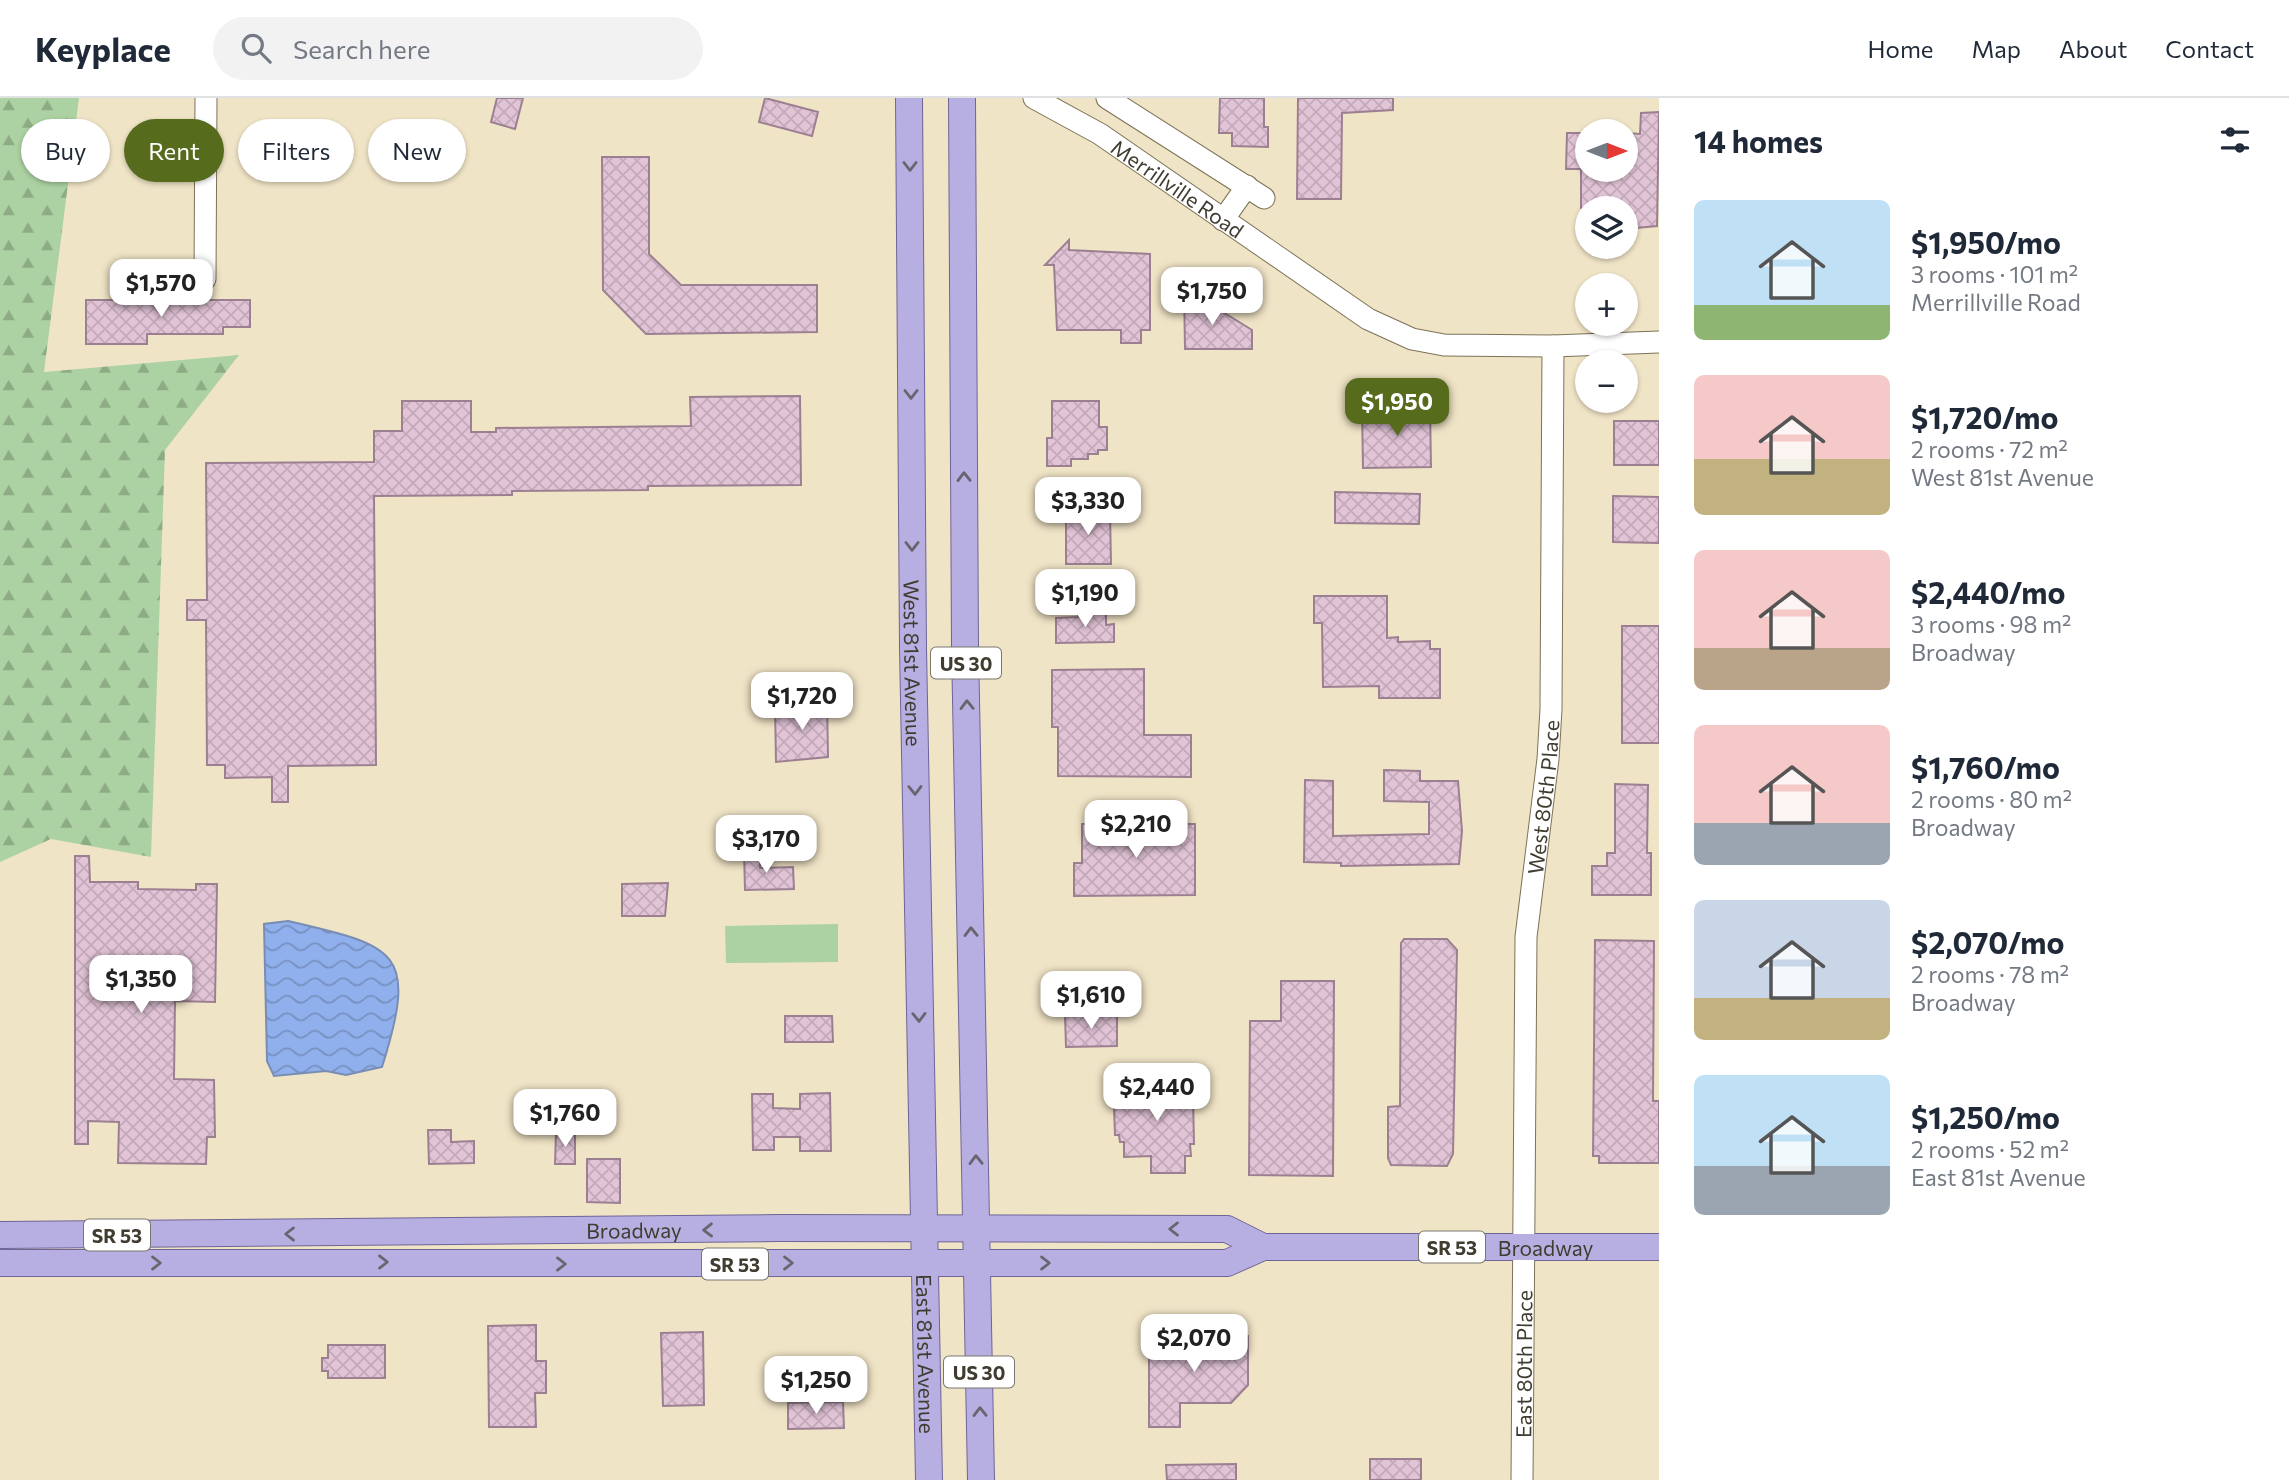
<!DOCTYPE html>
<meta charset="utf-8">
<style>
:root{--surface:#fff;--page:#f2f2f3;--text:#1f2937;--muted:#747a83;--line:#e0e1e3;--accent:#566c1c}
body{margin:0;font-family:Commissioner,sans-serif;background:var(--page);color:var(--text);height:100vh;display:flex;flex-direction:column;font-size:26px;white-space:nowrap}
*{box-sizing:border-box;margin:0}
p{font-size:23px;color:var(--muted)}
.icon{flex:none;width:38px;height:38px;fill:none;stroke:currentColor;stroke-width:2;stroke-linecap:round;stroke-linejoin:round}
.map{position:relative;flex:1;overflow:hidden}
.panel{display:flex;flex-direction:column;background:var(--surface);width:630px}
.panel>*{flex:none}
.guide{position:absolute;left:21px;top:21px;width:665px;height:63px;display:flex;gap:14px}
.needle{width:46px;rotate:90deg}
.buttons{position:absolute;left:1575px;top:21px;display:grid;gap:14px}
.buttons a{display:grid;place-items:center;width:63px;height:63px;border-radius:50%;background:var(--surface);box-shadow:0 2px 5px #0004;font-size:35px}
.price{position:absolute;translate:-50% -60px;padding:0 16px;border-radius:14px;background:#fff;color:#222;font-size:23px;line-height:46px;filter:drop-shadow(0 2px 4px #0008)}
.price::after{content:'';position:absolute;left:50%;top:42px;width:21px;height:16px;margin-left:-10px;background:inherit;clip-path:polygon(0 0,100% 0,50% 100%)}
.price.selected{background:var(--accent);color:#fff}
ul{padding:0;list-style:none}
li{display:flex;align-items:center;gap:21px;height:175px;padding:0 35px}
li span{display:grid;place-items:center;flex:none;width:196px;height:140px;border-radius:10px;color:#555}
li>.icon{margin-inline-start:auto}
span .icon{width:84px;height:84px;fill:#fffc;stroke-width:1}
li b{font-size:30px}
h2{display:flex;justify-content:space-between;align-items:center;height:84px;padding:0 35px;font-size:30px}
.chip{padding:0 24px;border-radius:32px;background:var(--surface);box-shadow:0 2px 5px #0004;font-size:24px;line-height:63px}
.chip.selected{background:var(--accent);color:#fff}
header{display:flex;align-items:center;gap:42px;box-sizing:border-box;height:98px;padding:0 35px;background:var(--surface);border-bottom:2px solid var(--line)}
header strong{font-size:33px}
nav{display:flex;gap:38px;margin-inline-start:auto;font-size:24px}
.search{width:490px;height:63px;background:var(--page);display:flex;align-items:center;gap:18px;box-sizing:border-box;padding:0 24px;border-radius:38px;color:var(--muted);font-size:26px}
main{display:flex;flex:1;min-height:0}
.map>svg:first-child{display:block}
.green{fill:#acd2a3}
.forest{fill:url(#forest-firs)}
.water{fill:url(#water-waves);stroke:#788db4;stroke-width:2}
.building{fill:url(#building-cross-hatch);stroke:#9c8092;stroke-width:2}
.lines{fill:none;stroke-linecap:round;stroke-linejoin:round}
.minor-casing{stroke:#7c7257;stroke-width:23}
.major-casing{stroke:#6e6497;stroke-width:28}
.minor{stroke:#fff;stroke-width:21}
.major{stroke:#b7afe2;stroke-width:26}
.oneway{stroke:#6a646e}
.labels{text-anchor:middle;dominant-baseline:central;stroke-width:7;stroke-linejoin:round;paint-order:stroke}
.shield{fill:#fff;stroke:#79766e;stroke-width:2}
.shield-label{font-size:19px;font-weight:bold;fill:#403c30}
.street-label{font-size:21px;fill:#403c30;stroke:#fff}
</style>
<header>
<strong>Keyplace</strong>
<div class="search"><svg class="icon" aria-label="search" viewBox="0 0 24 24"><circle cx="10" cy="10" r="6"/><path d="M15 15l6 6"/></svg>Search here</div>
<nav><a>Home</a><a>Map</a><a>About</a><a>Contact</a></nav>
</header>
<main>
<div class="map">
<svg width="1659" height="1382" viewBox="0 0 1659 1382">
<defs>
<pattern id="forest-firs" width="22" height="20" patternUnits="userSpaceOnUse" patternTransform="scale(1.75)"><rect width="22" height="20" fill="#acd2a3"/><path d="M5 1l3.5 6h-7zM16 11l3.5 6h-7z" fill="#8dac85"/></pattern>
<pattern id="water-waves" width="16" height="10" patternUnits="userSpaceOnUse" patternTransform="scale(1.75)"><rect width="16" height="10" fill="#90b0ed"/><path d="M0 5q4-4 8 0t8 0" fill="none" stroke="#7790c0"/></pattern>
<pattern id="building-cross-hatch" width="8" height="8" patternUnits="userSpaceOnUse" patternTransform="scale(1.75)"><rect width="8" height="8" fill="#e2c4d7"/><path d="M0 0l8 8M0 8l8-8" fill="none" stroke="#c3a9b9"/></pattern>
</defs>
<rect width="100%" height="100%" fill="#f0e4c6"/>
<path class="green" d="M838,826v38l-112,1 -1,-37z"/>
<path class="forest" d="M0,0h79l-35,274 195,-17 -74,95 -14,407 -100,-18 -51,23z"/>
<path class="water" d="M288,823c108,25 131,29 94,146l-36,8 -20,-4 -52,5 -7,-15 -3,-137z"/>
<path class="building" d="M497,0h26l-8,31 -24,-7z
M765,0l53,14 -6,24 -53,-14z
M1220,0h44v29h4v20l-36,-1v-13h-13z
M1298,0h95v12l-51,3 -1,86h-44z
M1659,14l-2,114 -31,3v-21h-45v-38h45v-37l14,1 1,-21z
M1567,35h20v36h-21z
M602,59h47v97l32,31h136v47l-171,2 -43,-44z
M1069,142v10l81,4v76h-9v13h-20v-13h-64l-3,-65h-9z
M1184,190l68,42v19h-67z
M86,202h164v27h-27v7h-76v10h-61z
M800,298l1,89 -153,1v4l-136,1v4l-138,1 2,269 -88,1v36h-16v-25l-47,1v-13h-18l-1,-145h-19v-20h20l-1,-137 168,-1v-31h28v-30h69v31h25v-4l195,-2 -1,-29z
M1052,303h47v26h8v23h-9v4h-10v5h-17v7h-24v-28h5z
M1430,309l1,60 -68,1 -1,-60z
M1614,323h45v44h-45z
M1335,394l85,2 -1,30 -84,-1z
M1613,398l46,1v46l-46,-1z
M1066,412h44l1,54h-45z
M1314,498h73v42l11,-1v5l32,-1v8h10v49h-61v-12l-56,1 -1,-64h-8z
M1078,515h28v12l8,-1v18l-58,1v-25l22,-1z
M1622,528h37v117h-37z
M1144,571v66h47v42l-133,-1v-49h-6v-57z
M814,600h13l1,59 -52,5 -1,-55 39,-1z
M1384,672l36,1v10h38l4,50 -3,33 -118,2v-3l-37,-1 1,-82 28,1v55l96,-2v-32l-45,-1z
M1615,686l33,1 -1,68h4v42h-59v-29h15v-13h8z
M1082,726h113v71l-121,1v-33h8z
M744,754h16v16l33,-1 1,22 -49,1z
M75,758h14l1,26h48v7l58,1v-6h21l-2,118 -40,-1 -1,78 40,1 1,57h-8l-1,27 -88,-1 1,-41 -31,-1v23h-13z
M668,785l-3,33h-43v-32z
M1404,841h43l10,11 -4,204 -6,12 -56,-1 -3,-7v-51l12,-1 1,-163z
M1595,842l59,1 -1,160h6v62h-60v-7h-6z
M1281,883h53l-1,195 -84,-1 1,-154h31z
M1065,917h52v31l-51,1z
M785,918h47l1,26h-48z
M1170,979v6h20v13h3l1,48h-4l1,12h-6v17h-34v-17l-27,1v-15h-4l-1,-7h-4l-1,-28h5v-10h4v-14h20v-5z
M830,995l1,58h-31v-14h-26v13h-21l-1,-56h21v14l27,1v-15z
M428,1032h23v12l23,-1v22l-45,1z
M556,1035h19v31h-20z
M587,1061h33v44l-33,-1z
M536,1227v36h10v32h-11l1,34h-47l-1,-101z
M703,1234l1,73 -41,1 -2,-73z
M1154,1238h94v49l-17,18h-51v24h-31v-85z
M328,1247h57v33h-57v-7h-6v-13h6z
M843,1304l1,26 -56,1v-26z
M1370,1361h51v21h-51z
M1236,1366v16h-69l-1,-15z"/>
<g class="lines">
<g class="minor-casing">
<g id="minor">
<path id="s1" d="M1034,0l66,36 268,185 44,20 32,6 109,1 106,-4"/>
<path d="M1107,0l157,100"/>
<path d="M1223,122l24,-34"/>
<path d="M205,181l1,-181"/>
<path id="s2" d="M1522,1382l4,-543 22,-178 3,-50 2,-363"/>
</g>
</g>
<g class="major-casing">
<g id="major">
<path id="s3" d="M909,0l4,550 16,832"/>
<path d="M962,0l3,549 16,833"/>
<path id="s4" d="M0,1137l778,-7 449,1 36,18"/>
<path id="s5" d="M0,1165h1227l36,-16h396"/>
</g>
</g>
<use href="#minor" class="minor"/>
<use href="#major" class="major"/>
</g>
<defs><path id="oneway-chevron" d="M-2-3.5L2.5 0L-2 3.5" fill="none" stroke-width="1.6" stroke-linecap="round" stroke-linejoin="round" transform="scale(1.75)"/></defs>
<g class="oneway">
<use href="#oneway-chevron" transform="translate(910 68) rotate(90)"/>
<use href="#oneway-chevron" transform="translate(911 296) rotate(90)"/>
<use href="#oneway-chevron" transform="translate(964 379) rotate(-91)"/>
<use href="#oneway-chevron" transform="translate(912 448) rotate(90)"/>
<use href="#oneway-chevron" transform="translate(967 607) rotate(-91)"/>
<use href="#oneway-chevron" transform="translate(915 692) rotate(89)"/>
<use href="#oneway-chevron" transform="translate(971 834) rotate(-91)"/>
<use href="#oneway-chevron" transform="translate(919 919) rotate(89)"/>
<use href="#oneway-chevron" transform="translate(976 1062) rotate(-91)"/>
<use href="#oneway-chevron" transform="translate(1174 1131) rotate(-180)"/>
<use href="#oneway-chevron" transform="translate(708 1132) rotate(179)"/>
<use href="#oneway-chevron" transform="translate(290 1136) rotate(180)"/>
<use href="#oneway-chevron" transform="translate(383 1164)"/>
<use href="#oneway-chevron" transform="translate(156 1165)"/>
<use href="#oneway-chevron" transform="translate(788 1165)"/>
<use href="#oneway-chevron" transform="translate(1045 1165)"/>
<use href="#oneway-chevron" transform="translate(561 1166)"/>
<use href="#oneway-chevron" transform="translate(980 1314) rotate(-91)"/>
</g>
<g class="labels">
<g class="shield">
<rect x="931" y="549.5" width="70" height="31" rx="5"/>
<rect x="84" y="1121.5" width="66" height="31" rx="5"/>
<rect x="1419" y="1133.5" width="66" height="31" rx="5"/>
<rect x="702" y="1150.5" width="66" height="31" rx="5"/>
<rect x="944" y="1258.5" width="70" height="31" rx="5"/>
</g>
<g class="shield-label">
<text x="966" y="565">US 30</text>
<text x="117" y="1137">SR 53</text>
<text x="1452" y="1149">SR 53</text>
<text x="735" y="1166">SR 53</text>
<text x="979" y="1274">US 30</text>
</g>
<g class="street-label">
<text stroke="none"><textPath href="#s1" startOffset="170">Merrillville Road</textPath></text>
<text stroke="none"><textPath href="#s3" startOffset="565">West 81st Avenue</textPath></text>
<text stroke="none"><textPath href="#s2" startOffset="684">West 80th Place</textPath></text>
<text stroke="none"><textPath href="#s4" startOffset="634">Broadway</textPath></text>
<text stroke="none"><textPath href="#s5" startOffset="1549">Broadway</textPath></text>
<text stroke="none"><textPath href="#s3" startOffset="1256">East 81st Avenue</textPath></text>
<text stroke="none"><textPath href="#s2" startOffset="116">East 80th Place</textPath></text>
</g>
</g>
</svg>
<div class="buttons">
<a><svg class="needle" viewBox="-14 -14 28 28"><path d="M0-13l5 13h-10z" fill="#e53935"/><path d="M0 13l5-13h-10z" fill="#747a83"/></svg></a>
<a><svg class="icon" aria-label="layers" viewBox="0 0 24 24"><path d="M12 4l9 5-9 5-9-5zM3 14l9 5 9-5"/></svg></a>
<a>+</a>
<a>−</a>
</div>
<b class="price" style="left:161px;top:221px">$1,570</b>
<b class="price" style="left:1212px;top:229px">$1,750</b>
<b class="price selected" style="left:1397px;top:340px">$1,950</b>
<b class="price" style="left:1088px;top:439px">$3,330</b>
<b class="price" style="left:1085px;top:531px">$1,190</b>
<b class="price" style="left:802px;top:634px">$1,720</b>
<b class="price" style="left:1136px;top:762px">$2,210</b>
<b class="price" style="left:766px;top:777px">$3,170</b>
<b class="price" style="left:141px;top:917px">$1,350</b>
<b class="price" style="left:1091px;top:933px">$1,610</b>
<b class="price" style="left:1157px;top:1025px">$2,440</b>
<b class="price" style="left:565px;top:1051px">$1,760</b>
<b class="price" style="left:1194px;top:1276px">$2,070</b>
<b class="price" style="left:816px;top:1318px">$1,250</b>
<div class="guide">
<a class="chip">Buy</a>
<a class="chip selected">Rent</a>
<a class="chip">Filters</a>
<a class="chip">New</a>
</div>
</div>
<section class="panel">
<h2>14 homes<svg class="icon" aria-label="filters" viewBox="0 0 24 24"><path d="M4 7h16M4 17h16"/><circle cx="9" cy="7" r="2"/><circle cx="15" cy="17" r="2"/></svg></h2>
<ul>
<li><span style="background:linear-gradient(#bfe0f5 75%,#8fb573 0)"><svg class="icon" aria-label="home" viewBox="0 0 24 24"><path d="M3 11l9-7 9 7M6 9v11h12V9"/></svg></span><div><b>$1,950/mo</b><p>3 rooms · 101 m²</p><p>Merrillville Road</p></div></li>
<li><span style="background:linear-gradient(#f6c9c9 60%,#c2b280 0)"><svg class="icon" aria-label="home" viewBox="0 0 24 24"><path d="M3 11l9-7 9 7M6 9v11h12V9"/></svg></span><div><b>$1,720/mo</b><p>2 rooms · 72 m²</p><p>West 81st Avenue</p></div></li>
<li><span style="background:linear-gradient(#f6c9c9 70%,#b9a48a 0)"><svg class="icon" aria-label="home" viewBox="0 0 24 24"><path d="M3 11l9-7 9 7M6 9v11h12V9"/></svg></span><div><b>$2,440/mo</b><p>3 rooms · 98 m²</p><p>Broadway</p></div></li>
<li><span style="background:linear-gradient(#f6c9c9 70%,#9aa5b1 0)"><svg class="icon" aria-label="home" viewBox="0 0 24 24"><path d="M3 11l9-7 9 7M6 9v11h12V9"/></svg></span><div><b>$1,760/mo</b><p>2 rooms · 80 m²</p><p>Broadway</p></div></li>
<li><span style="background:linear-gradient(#c9d6e8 70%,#c2b280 0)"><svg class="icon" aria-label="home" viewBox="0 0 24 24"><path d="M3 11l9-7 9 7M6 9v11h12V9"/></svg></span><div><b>$2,070/mo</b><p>2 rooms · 78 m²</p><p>Broadway</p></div></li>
<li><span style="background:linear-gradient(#bfe0f5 65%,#9aa5b1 0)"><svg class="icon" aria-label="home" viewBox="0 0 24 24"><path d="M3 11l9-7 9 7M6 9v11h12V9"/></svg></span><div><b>$1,250/mo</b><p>2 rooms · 52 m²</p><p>East 81st Avenue</p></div></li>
</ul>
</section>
</main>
